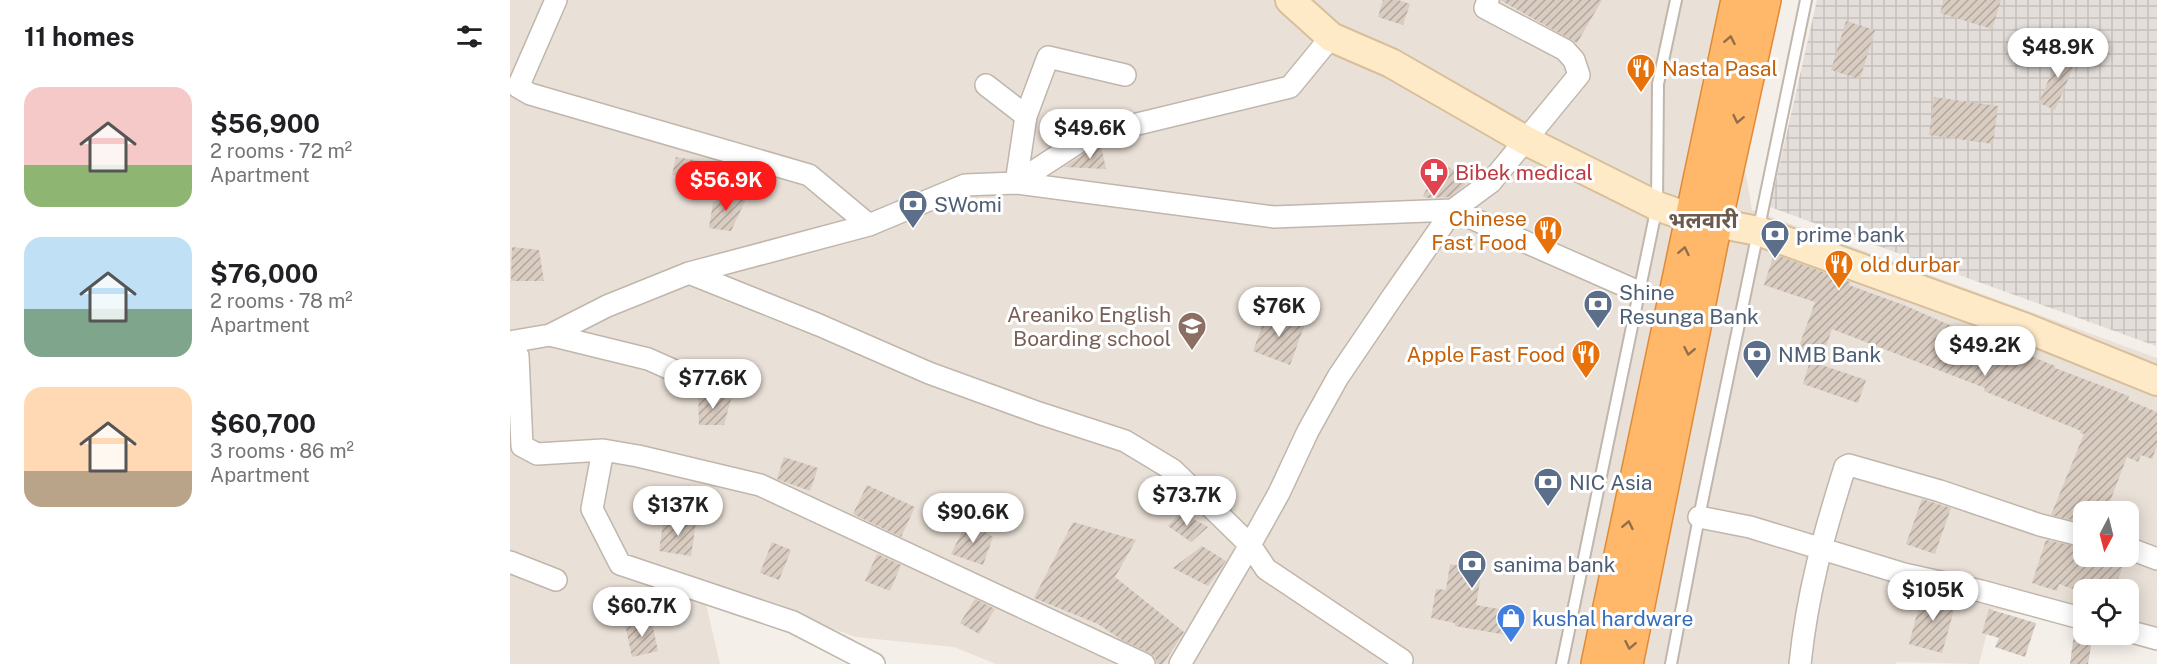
<!DOCTYPE html>
<meta charset="utf-8">
<style>
:root{--surface:#fff;--page:#f2f2f2;--text:#202124;--muted:#757577;--accent:#fd1a18}
body{margin:0;font-family:"Public Sans","Noto Sans Devanagari",sans-serif;background:var(--page);color:var(--text);height:100vh;display:flex;flex-direction:column;font-size:22px;white-space:nowrap}
*{box-sizing:border-box;margin:0}
p{font-size:20px;color:var(--muted)}
.icon{flex:none;width:33px;height:33px;fill:none;stroke:currentColor;stroke-width:2;stroke-linecap:round;stroke-linejoin:round}
.map{position:relative;flex:1;overflow:hidden}
.panel{display:flex;flex-direction:column;background:var(--surface);width:510px}
.panel>*{flex:none}
.needle{width:39px;rotate:187deg}
.tools{position:absolute;left:1563px;top:501px;display:grid;gap:12px}
.tools a{display:grid;place-items:center;width:66px;height:66px;border-radius:12px;background:var(--surface);box-shadow:0 3px 15px #0003;font-size:30px}
.price{position:absolute;translate:-50% -51px;padding:0 14px;border-radius:21px;background:#fff;color:#222;font-size:20px;line-height:39px;filter:drop-shadow(0 2px 3px #0008)}
.price::after{content:'';position:absolute;left:50%;top:36px;width:18px;height:14px;margin-left:-9px;background:inherit;clip-path:polygon(0 0,100% 0,50% 100%)}
.price.active{background:var(--accent);color:#fff}
ul{padding:0;list-style:none}
li{display:flex;align-items:center;gap:18px;height:150px;padding:0 24px}
li span{display:grid;place-items:center;flex:none;width:168px;height:120px;border-radius:18px;color:#555}
li>.icon{margin-inline-start:auto}
span .icon{width:72px;height:72px;fill:#fffc;stroke-width:1}
li b{font-size:26px}
h2{display:flex;justify-content:space-between;align-items:center;height:72px;padding:0 24px;font-size:26px}
main{display:flex;flex:1;min-height:0}
.map>svg:first-child{display:block}
.residential{fill:#e9e0d7;fill-rule:evenodd}
.industrial{fill:url(#industrial-grid)}
.building{fill:url(#building-hatch)}
.lines{fill:none;stroke-linecap:round;stroke-linejoin:round}
.lane-casing{stroke:#c0b6ab;stroke-width:14}
.street-casing{stroke:#c0b6ab;stroke-width:24}
.secondary-casing{stroke:#d8bf9a;stroke-width:32}
.highway-casing{stroke:#e08a37;stroke-width:36}
.lane{stroke:#fff;stroke-width:10}
.street{stroke:#fff;stroke-width:21}
.secondary{stroke:#ffeac8;stroke-width:28}
.highway{stroke:#ffb869;stroke-width:33}
.oneway{stroke:#916f4b}
.labels{text-anchor:middle;dominant-baseline:central;stroke-width:6;stroke-linejoin:round;paint-order:stroke}
.food-label{font-size:21px;fill:#c56008;stroke:#fff;text-anchor:start}
.health-label{font-size:21px;fill:#be3a42;stroke:#fff;text-anchor:start}
.service-label{font-size:21px;fill:#4e5e75;stroke:#fff;text-anchor:start}
.education-label{font-size:21px;fill:#785e54;stroke:#fff;text-anchor:end}
.shop-label{font-size:21px;fill:#366cbe;stroke:#fff;text-anchor:start}
.neighbourhood-label{font-size:22px;font-weight:bold;fill:#6b5b4e;stroke:#fff}
</style>
<main>
<section class="panel">
<h2>11 homes<svg class="icon" aria-label="filters" viewBox="0 0 24 24"><path d="M4 7h16M4 17h16"/><circle cx="9" cy="7" r="2"/><circle cx="15" cy="17" r="2"/></svg></h2>
<ul>
<li><span style="background:linear-gradient(#f6c9c9 65%,#8fb573 0)"><svg class="icon" aria-label="home" viewBox="0 0 24 24"><path d="M3 11l9-7 9 7M6 9v11h12V9"/></svg></span><div><b>$56,900</b><p>2 rooms · 72 m²</p><p>Apartment</p></div></li>
<li><span style="background:linear-gradient(#bfe0f5 60%,#7fa58c 0)"><svg class="icon" aria-label="home" viewBox="0 0 24 24"><path d="M3 11l9-7 9 7M6 9v11h12V9"/></svg></span><div><b>$76,000</b><p>2 rooms · 78 m²</p><p>Apartment</p></div></li>
<li><span style="background:linear-gradient(#ffd9b3 70%,#b9a48a 0)"><svg class="icon" aria-label="home" viewBox="0 0 24 24"><path d="M3 11l9-7 9 7M6 9v11h12V9"/></svg></span><div><b>$60,700</b><p>3 rooms · 86 m²</p><p>Apartment</p></div></li>
</ul>
</section>
<div class="map">
<svg width="1647" height="664" viewBox="0 0 1647 664">
<defs>
<pattern id="industrial-grid" width="8" height="8" patternUnits="userSpaceOnUse" patternTransform="scale(1.5)"><rect width="8" height="8" fill="#e4deda"/><path d="M0 4h8M4 0v8" fill="none" stroke="#c5c0bc"/></pattern>
<pattern id="building-hatch" width="6" height="6" patternUnits="userSpaceOnUse" patternTransform="scale(1.5)"><rect width="6" height="6" fill="#d9ccc1"/><path d="M-1 1l2-2M0 6l6-6M5 7l2-2" fill="none" stroke="#b2a79e"/></pattern>
</defs>
<rect width="100%" height="100%" fill="#f5efe9"/>
<path class="residential" d="M0,0h1228l-12,59 26,151 405,148v282l-29,-6v-44h-44l-1,36 -90,-17 -14,55 -82,-2 -1,2h-900l-42,-17 -98,-10 -155,-54 19,81h-210zM1574,512h44v44h-44z"/>
<path class="industrial" d="M1307,0h340l-1,346 -386,-139z"/>
<path class="building" d="M873,0h15l12,4 -7,21 -25,-8z
M990,0h102l-25,43z
M1434,0h57l-9,29 -52,-16z
M1336,21l29,9 -15,49 -29,-9z
M1551,49l17,7 -23,54 -16,-7z
M1424,97l64,9 -5,38 -64,-9z
M591,146l5,23 -42,-2 29,-19z
M166,157l36,6 -3,17 -37,-5z
M930,163l20,10 -3,7 9,4 -16,13 -23,1 -4,-2z
M218,192l18,7 -15,32 -22,-3 4,-25z
M2,247l27,3 5,31h-33z
M1264,254l76,28 -1,3 57,21 78,34 2,-5 46,19 -1,2 24,10v2l74,28 -1,4 29,12v34l-5,13 -11,-4 -3,7 -11,-5 -21,55h-22v11l-33,-8 33,-81 -4,-1 1,-2 -97,-40 1,-3 -153,-59 -10,29 -24,-9 17,-47 -51,-17z
M758,310l37,14 -15,41 -37,-14z
M1300,361l56,19 -8,23 -55,-19z
M188,394l33,5 -7,26h-25z
M274,457l34,11 -8,23 -33,-12z
M357,485l48,22 -14,30 -48,-23z
M1412,499l29,9 -16,46 -29,-10z
M671,512l27,15 -17,15 -23,-16z
M154,517l32,5 -5,34 -32,-5z
M458,520l25,17 -10,28 -32,-11z
M563,522l63,18 -21,37 69,55 -21,32h-6l-2,-7 -5,-4 -28,-13 -24,-16 -64,-26z
M1536,540l38,8v8h35l6,4 -9,25 -22,-7 -4,11 -15,1 -16,-6 -2,7 -25,-8z
M262,542l19,8 -12,30 -19,-7z
M692,546l24,15 -18,25 -35,-18z
M367,554l24,11 -11,26 -25,-10z
M940,564l32,6 -6,35 35,6 -4,24 -52,-9v-3l-24,-5 5,-29 10,1z
M1413,591l34,8 -15,54 -33,-9z
M465,599l20,10 -16,25 -19,-11z
M1479,609l47,14 -11,34 -30,-10 4,-9 -17,-5z
M141,618l7,33 -26,6 -7,-33z
M1564,634h19l-5,30h-18z"/>
<g class="lines">
<g class="lane-casing">
<path id="lane" d="M1052,664l95,-458 1,-122 18,-84
M1161,664l28,-147 107,-517"/>
</g>
<g class="street-casing">
<path id="street" d="M46,0l-38,87 12,7 279,81 60,50
M615,75l-77,-18 -22,59 -10,67 258,34 179,-7 186,82
M476,85l40,31
M179,273l130,52 110,48 110,40 86,28 48,29 77,75 16,24 136,91 -2,4
M40,335l98,24 43,19
M0,342l40,-7 57,-29 82,-33 180,-48 96,-40 51,-2 72,-47 202,-49 41,-50
M0,343l8,13 4,90 15,8 66,-4 35,6 122,29 384,179
M93,450l-11,59 28,55 173,58 81,42
M1189,517l51,10 154,47 77,17 103,28
M1618,548l29,11
M0,562l46,18
M1618,631l29,8
M670,664l70,-119 29,-52 29,-62 30,-54 55,-81 60,-86 38,-28 88,-107 -5,-15 -9,-10 -80,-42 3,-8
M1290,664c7,-69 24,-131 45,-197l4,-2 91,26 100,34 44,11"/>
</g>
<g class="secondary-casing">
<path id="secondary" d="M780,0l41,37 60,26 134,77 132,66 34,12 67,13 268,97 131,53"/>
</g>
<g class="highway-casing">
<path id="highway" d="M1088,664l140,-664
M1116,664l89,-441 49,-223"/>
</g>
<use href="#lane" class="lane"/>
<use href="#street" class="street"/>
<use href="#secondary" class="secondary"/>
<use href="#highway" class="highway"/>
</g>
<defs><path id="oneway-chevron" d="M-2-3.5L2.5 0L-2 3.5" fill="none" stroke-width="1.6" stroke-linecap="round" stroke-linejoin="round" transform="scale(1.5)"/></defs>
<g class="oneway">
<use href="#oneway-chevron" transform="translate(1220 40) rotate(-79)"/>
<use href="#oneway-chevron" transform="translate(1228 119) rotate(102)"/>
<use href="#oneway-chevron" transform="translate(1174 251) rotate(-78)"/>
<use href="#oneway-chevron" transform="translate(1179 351) rotate(101)"/>
<use href="#oneway-chevron" transform="translate(1118 525) rotate(-78)"/>
<use href="#oneway-chevron" transform="translate(1120 645) rotate(101)"/>
</g>
<defs>
<g id="restaurant-pin" transform="scale(1.5)"><path d="M0 17L-7.5 6A9.5 9.5 0 1 1 7.5 6Z" fill="#e8710a" stroke="#fff"/><path d="M-5-6h1v4h1v-4h1v4h1v-4h1v5L-1.5 .5V6h-2V.5L-5-1ZM5-6V6H3V1.5H1.5Q1.5-4 5-6Z" fill="#fff"/></g>
<g id="pharmacy-pin" transform="scale(1.5)"><path d="M0 17L-7.5 6A9.5 9.5 0 1 1 7.5 6Z" fill="#e0444e" stroke="#fff"/><path d="M-2-6h4v4h4v4h-4v4h-4v-4h-4v-4h4Z" fill="#fff"/></g>
<g id="bank-pin" transform="scale(1.5)"><path d="M0 17L-7.5 6A9.5 9.5 0 1 1 7.5 6Z" fill="#5c6f8a" stroke="#fff"/><path d="M-6-4H6V4H-6ZM0-2.3a2.3 2.3 0 1 0 0 4.6a2.3 2.3 0 1 0 0-4.6Z" fill="#fff"/></g>
<g id="school-pin" transform="scale(1.5)"><path d="M0 17L-7.5 6A9.5 9.5 0 1 1 7.5 6Z" fill="#8d6e63" stroke="#fff"/><path d="M0-5L7-2L0 1L-7-2ZM-4 1L0 2.5L4 1V4Q0 6-4 4Z" fill="#fff"/></g>
<g id="shop-pin" transform="scale(1.5)"><path d="M0 17L-7.5 6A9.5 9.5 0 1 1 7.5 6Z" fill="#3f7fe0" stroke="#fff"/><path d="M-5-2.5h2.3a2.7 3.5 0 0 1 5.4 0H5L5.5 6h-11ZM-1.5-2.5h3a1.5 2.3 0 0 0-3 0Z" fill="#fff"/></g>
</defs>
<g fill-rule="evenodd">
<use href="#restaurant-pin" x="1131" y="68"/>
<use href="#pharmacy-pin" x="924" y="172"/>
<use href="#bank-pin" x="403" y="204"/>
<use href="#restaurant-pin" x="1038" y="230"/>
<use href="#bank-pin" x="1265" y="234"/>
<use href="#restaurant-pin" x="1329" y="264"/>
<use href="#bank-pin" x="1088" y="304"/>
<use href="#school-pin" x="682" y="326"/>
<use href="#restaurant-pin" x="1076" y="354"/>
<use href="#bank-pin" x="1247" y="354"/>
<use href="#bank-pin" x="1038" y="482"/>
<use href="#bank-pin" x="962" y="564"/>
<use href="#shop-pin" x="1001" y="618"/>
</g>
<g class="labels">
<g class="food-label">
<text x="1152" y="68">Nasta Pasal</text>
<text x="1017" y="218" text-anchor="end">Chinese<tspan x="1017" dy="24">Fast Food</tspan></text>
<text x="1350" y="264">old durbar</text>
<text x="1055" y="354" text-anchor="end">Apple Fast Food</text>
</g>
<g class="health-label">
<text x="945" y="172">Bibek medical</text>
</g>
<g class="service-label">
<text x="424" y="204">SWomi</text>
<text x="1286" y="234">prime bank</text>
<text x="1109" y="292">Shine<tspan x="1109" dy="24">Resunga Bank</tspan></text>
<text x="1268" y="354">NMB Bank</text>
<text x="1059" y="482">NIC Asia</text>
<text x="983" y="564">sanima bank</text>
</g>
<g class="education-label">
<text x="661" y="314">Areaniko English<tspan x="661" dy="24">Boarding school</tspan></text>
</g>
<g class="shop-label">
<text x="1022" y="618">kushal hardware</text>
</g>
<g class="neighbourhood-label">
<text x="1193" y="220">भलवारी</text>
</g>
</g>
</svg>
<div class="tools">
<a><svg class="needle" viewBox="-14 -14 28 28"><path d="M0-13l5 13h-10z" fill="#e53935"/><path d="M0 13l5-13h-10z" fill="#757577"/></svg></a>
<a><svg class="icon" aria-label="locate" viewBox="0 0 24 24"><circle cx="12" cy="12" r="6"/><path d="M12 2v4M12 18v4M2 12h4M18 12h4"/></svg></a>
</div>
<b class="price" style="left:1548px;top:79px">$48.9K</b>
<b class="price" style="left:580px;top:160px">$49.6K</b>
<b class="price active" style="left:216px;top:212px">$56.9K</b>
<b class="price" style="left:769px;top:338px">$76K</b>
<b class="price" style="left:1475px;top:377px">$49.2K</b>
<b class="price" style="left:203px;top:410px">$77.6K</b>
<b class="price" style="left:677px;top:527px">$73.7K</b>
<b class="price" style="left:168px;top:537px">$137K</b>
<b class="price" style="left:463px;top:544px">$90.6K</b>
<b class="price" style="left:1423px;top:622px">$105K</b>
<b class="price" style="left:132px;top:638px">$60.7K</b>
</div>
</main>
